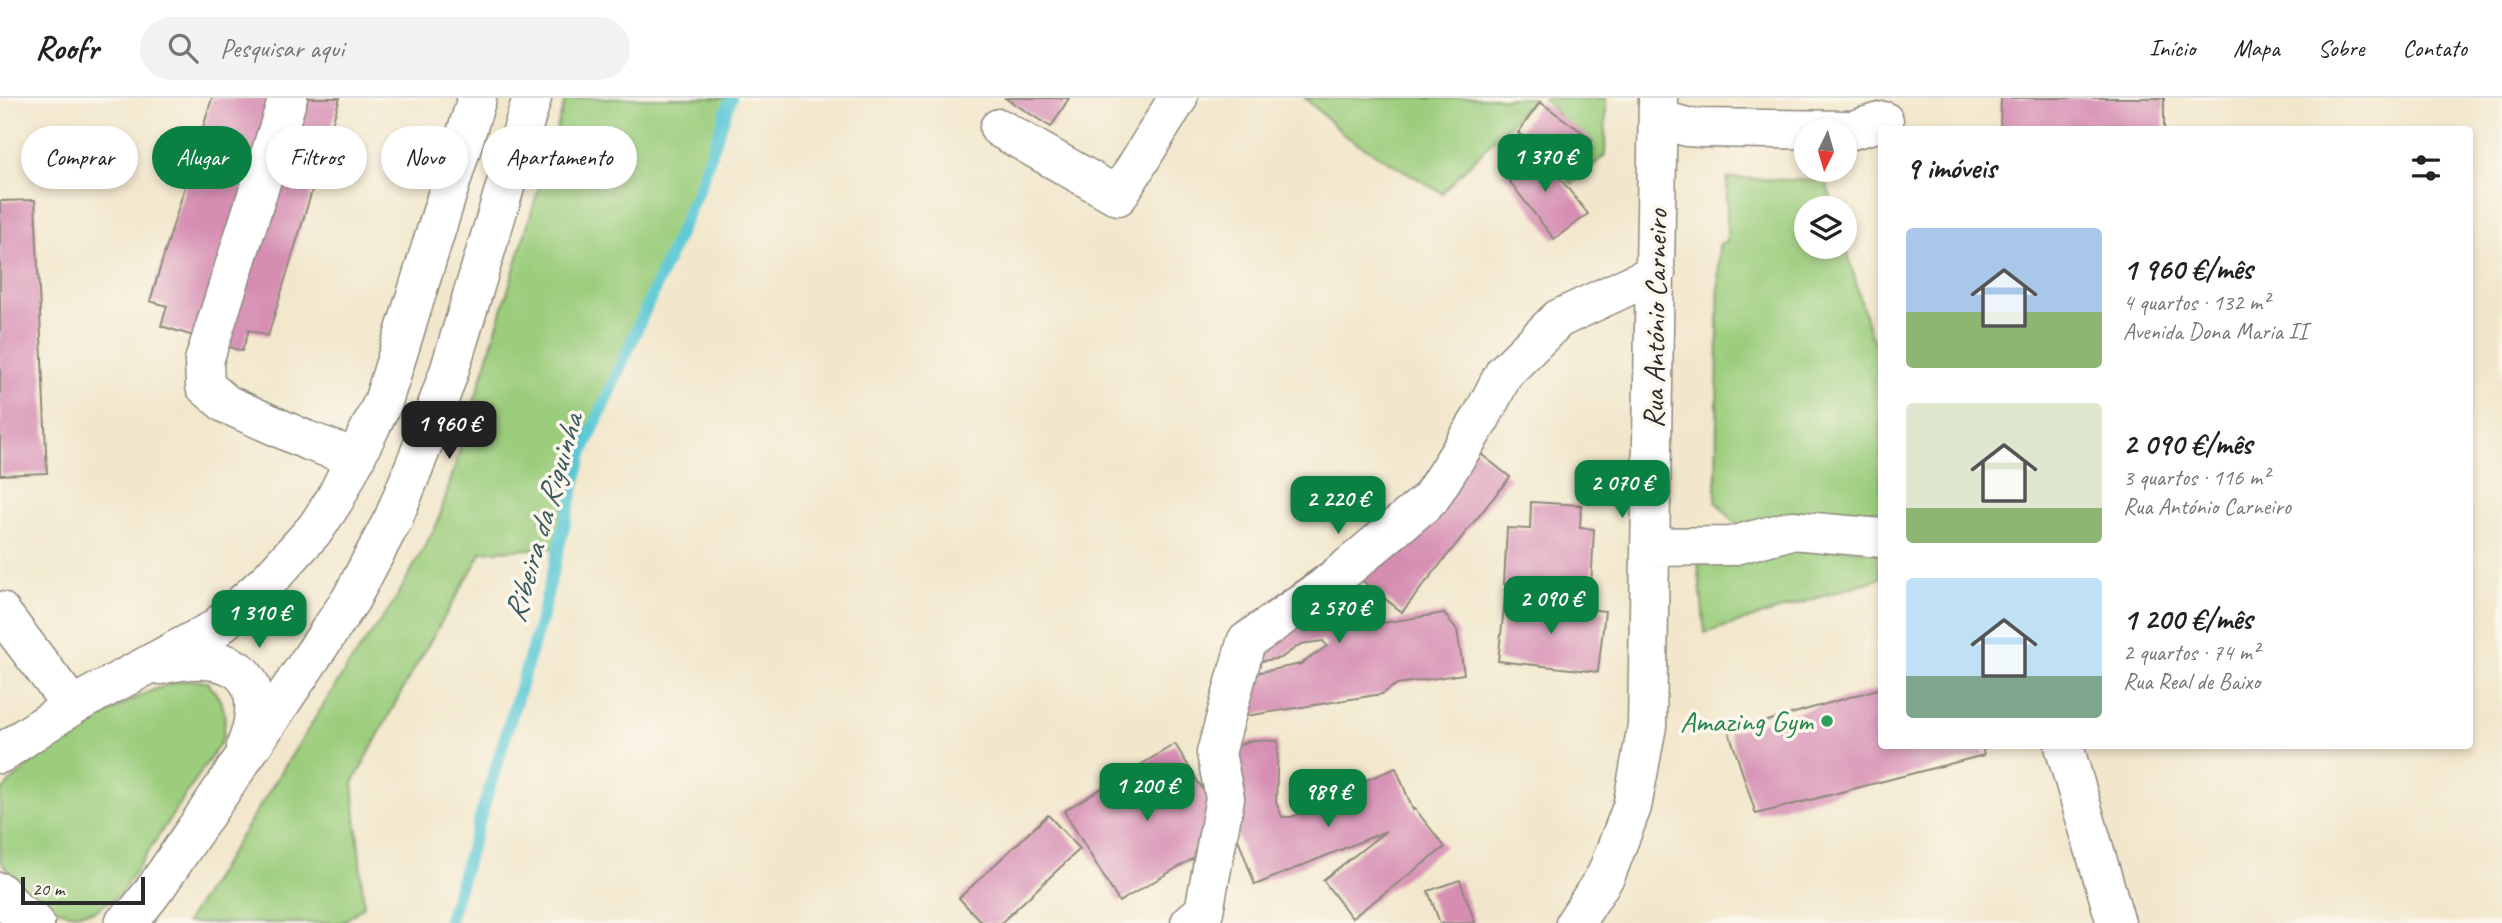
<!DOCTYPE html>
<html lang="pt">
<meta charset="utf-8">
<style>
:root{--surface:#fff;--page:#f2f2f2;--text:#222;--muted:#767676;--line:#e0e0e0;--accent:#0b8043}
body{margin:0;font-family:Caveat,sans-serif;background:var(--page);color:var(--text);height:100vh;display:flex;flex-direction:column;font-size:26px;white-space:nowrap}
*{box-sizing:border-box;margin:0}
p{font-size:23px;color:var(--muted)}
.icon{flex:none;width:38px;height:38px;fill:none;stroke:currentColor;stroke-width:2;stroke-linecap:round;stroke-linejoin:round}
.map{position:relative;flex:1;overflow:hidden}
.details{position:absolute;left:1878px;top:28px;width:595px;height:623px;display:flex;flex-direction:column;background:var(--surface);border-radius:7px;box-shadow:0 4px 10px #0003}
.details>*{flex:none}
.banner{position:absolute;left:21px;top:28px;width:665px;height:63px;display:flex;gap:14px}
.needle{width:46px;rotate:185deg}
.fabs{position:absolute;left:1794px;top:21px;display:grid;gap:14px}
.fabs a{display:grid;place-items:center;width:63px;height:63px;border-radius:50%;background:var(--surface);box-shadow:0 4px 10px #0003;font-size:35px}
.scale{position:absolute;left:21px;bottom:18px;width:124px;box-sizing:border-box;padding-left:7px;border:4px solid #2b2b2b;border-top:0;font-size:19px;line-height:24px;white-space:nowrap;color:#2b2b2b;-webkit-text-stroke:5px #fbf7ec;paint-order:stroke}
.price{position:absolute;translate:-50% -60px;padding:0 16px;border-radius:14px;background:var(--accent);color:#fff;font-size:23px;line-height:46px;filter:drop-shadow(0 2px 4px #0008)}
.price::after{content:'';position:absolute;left:50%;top:42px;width:21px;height:16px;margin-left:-10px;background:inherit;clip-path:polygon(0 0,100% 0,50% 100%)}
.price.active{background:#222;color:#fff}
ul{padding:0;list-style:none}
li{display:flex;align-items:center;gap:21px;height:175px;padding:0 28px}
li span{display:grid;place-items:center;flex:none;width:196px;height:140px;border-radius:7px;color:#555}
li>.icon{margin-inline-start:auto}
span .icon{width:84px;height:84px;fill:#fffc;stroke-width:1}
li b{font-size:30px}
h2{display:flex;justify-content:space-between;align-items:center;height:84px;padding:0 28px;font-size:30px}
.tag{padding:0 24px;border-radius:32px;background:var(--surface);box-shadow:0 4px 10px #0003;font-size:24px;line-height:63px}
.tag.active{background:var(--accent);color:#fff}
header{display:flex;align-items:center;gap:42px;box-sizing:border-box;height:98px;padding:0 35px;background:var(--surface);border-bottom:2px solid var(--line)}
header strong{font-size:33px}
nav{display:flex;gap:38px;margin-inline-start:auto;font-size:24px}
.search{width:490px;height:63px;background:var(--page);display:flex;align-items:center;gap:18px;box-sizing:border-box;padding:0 24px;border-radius:38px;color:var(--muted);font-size:26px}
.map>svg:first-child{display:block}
.green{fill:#9ccd7d;stroke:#647c54;stroke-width:2}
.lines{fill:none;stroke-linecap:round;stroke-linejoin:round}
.stream{stroke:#5dc9d5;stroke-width:12}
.building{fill:#d68db2}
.minor-casing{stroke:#8e897c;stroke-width:41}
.minor{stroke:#fff;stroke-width:38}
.leisure-dot{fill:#2e9e5b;stroke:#fbf7ec;stroke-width:2.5}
.labels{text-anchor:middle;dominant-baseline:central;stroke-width:7;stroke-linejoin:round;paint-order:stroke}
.street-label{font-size:30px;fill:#2b2b2b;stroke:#fbf7ec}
.leisure-label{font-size:30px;fill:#27864d;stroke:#fbf7ec;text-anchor:end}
.water-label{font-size:32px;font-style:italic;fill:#3a5a5e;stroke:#fbf7ec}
</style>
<header>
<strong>Roofr</strong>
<div class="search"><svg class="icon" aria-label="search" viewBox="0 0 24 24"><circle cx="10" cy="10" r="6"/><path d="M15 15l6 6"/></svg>Pesquisar aqui</div>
<nav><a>Início</a><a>Mapa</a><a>Sobre</a><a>Contato</a></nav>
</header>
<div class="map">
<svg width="2502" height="825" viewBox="0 0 2502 825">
<rect width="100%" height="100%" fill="#fbf7ec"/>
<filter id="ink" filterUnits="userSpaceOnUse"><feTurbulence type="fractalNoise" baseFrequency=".0143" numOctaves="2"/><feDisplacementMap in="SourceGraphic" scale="14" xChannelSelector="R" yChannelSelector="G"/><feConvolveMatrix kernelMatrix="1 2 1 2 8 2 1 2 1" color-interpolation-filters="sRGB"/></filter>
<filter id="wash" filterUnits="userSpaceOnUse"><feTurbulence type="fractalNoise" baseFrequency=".00686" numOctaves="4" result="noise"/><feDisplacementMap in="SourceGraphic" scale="28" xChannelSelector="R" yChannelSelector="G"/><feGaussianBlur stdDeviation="1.57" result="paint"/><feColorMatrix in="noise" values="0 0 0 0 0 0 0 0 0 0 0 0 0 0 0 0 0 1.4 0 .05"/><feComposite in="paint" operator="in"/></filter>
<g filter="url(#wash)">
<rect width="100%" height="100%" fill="#f2e7cc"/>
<path class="green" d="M566,0h165l-32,90 -117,266 -23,93 -77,5 -76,131 -53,100 11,123 -22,17h-156l162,-257 46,-64 44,-80z
M1305,0h229l-92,95 -98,-58z
M1543,0h63l-1,57 -33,29 -10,-11 27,-25z
M1727,80l99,3 8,27h-28v39h38l1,-3 26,92 10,15v160l-99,4 -45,10 -21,-23 3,-257 8,-3z
M1788,445l88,9 5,26 -176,55 -7,-71z
M190,582l17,2c18,21 21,31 15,58l-102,154 -25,17 -23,3 -37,-13 -32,-36 -3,-7v-65c28,-31 60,-51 95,-72 31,-18 59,-36 95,-41z"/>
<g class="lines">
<path class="stream" d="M448,825l92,-300 42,-169 117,-266 32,-90"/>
</g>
<g id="blocks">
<path class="building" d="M212,0h128l-72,238 -19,-6 -7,21 -81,-25 6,-20 -17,-5z
M1005,0h64l-18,29z
M2001,0h163v32h-164z
M1540,4l53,38 -21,31 -54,-38z
M1536,50l52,66 -34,25 -51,-66z
M35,102l12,273 -47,2v-274z
M1458,338l52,41 -108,135 -52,-41z
M1531,404l50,3 -1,23 14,1 -3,59 -87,-4 3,-56 23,1z
M1335,456l30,40 5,31 74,-12 13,17 7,44 -67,10 -15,10 -136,22 -6,-40 61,-12 26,-18 -4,-5 -22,3 -20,14 -25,4 -16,-22 -2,-16z
M1505,501l100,12 -7,61 -100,-11z
M1881,590v58h101l2,9 -228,59 -27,-82z
M1252,642l26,1 -2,61 6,15h9l55,-21 -15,-2 65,-26 17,42 2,-1 30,38 -93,71 -29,-38 63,-49 -131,54 -25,-68 2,-69z
M1175,646l56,92 -112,66 -55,-91z
M1048,717l32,34 -79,74h-19l-23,-25z
M1460,782l15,43h-35l-12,-32z"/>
</g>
</g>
<g filter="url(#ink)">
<use href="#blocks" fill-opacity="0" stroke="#8e897c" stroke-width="2"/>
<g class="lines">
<g class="minor-casing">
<path id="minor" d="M288,0l-84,263 1,25 21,18 80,36 50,18
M1658,21l29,8 16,1 149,2 32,-9
M999,30l119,68 60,-98
M1651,449l80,-1 61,-16 89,8
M0,513l72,95
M160,567c68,-17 114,6 86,81
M2064,648l52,177
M0,656l72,-48 143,-77 54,-49 47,-52 19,-29 48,-97 94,-304
M0,794l16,19 19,12
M124,825l13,-11 20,-26 194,-287 43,-82 30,-75 25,-70 83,-274
M1190,825l14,-12 21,-113 -9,-45 30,-111 76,-53 108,-90 51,-81 23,-45 54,-54 98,-46
M1575,825l31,-48 26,-68 15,-81 11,-628"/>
</g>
<use href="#minor" class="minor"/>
</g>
</g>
<circle class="leisure-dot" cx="1827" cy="623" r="7"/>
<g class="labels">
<g class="street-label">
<text transform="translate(1655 221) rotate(-89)">Rua António Carneiro</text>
</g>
<g class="leisure-label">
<text x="1813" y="623">Amazing Gym</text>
</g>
<g class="water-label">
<text transform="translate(543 420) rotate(-74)">Ribeira da Riguinha</text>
</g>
</g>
</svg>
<div class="fabs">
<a><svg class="needle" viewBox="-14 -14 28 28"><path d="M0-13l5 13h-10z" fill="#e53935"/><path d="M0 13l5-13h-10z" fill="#767676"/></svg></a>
<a><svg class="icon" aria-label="layers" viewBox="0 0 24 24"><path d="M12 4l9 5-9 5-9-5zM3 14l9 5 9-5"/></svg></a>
</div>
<div class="scale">20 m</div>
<b class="price" style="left:1545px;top:96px">1 370 €</b>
<b class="price active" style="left:449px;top:363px">1 960 €</b>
<b class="price" style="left:1622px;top:422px">2 070 €</b>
<b class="price" style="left:1338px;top:438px">2 220 €</b>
<b class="price" style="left:1551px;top:538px">2 090 €</b>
<b class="price" style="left:1339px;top:547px">2 570 €</b>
<b class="price" style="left:259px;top:552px">1 310 €</b>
<b class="price" style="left:1147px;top:725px">1 200 €</b>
<b class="price" style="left:1328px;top:731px">989 €</b>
<div class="banner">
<a class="tag">Comprar</a>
<a class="tag active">Alugar</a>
<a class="tag">Filtros</a>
<a class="tag">Novo</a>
<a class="tag">Apartamento</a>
</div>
<section class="details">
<h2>9 imóveis<svg class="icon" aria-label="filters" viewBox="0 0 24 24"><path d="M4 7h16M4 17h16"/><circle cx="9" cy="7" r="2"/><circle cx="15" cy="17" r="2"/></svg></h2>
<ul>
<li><span style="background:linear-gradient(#a9c7e8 60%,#8fb573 0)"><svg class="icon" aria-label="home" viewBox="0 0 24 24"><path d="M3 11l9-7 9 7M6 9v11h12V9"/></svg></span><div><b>1 960 €/mês</b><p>4 quartos · 132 m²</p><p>Avenida Dona Maria II</p></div></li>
<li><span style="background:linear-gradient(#dfe7d0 75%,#8fb573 0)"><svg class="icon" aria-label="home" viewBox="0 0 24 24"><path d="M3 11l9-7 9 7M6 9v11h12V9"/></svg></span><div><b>2 090 €/mês</b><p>3 quartos · 116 m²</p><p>Rua António Carneiro</p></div></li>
<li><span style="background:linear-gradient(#bfe0f5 70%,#7fa58c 0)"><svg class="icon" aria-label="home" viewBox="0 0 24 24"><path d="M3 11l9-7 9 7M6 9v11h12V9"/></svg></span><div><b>1 200 €/mês</b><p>2 quartos · 74 m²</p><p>Rua Real de Baixo</p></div></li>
</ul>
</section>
</div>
